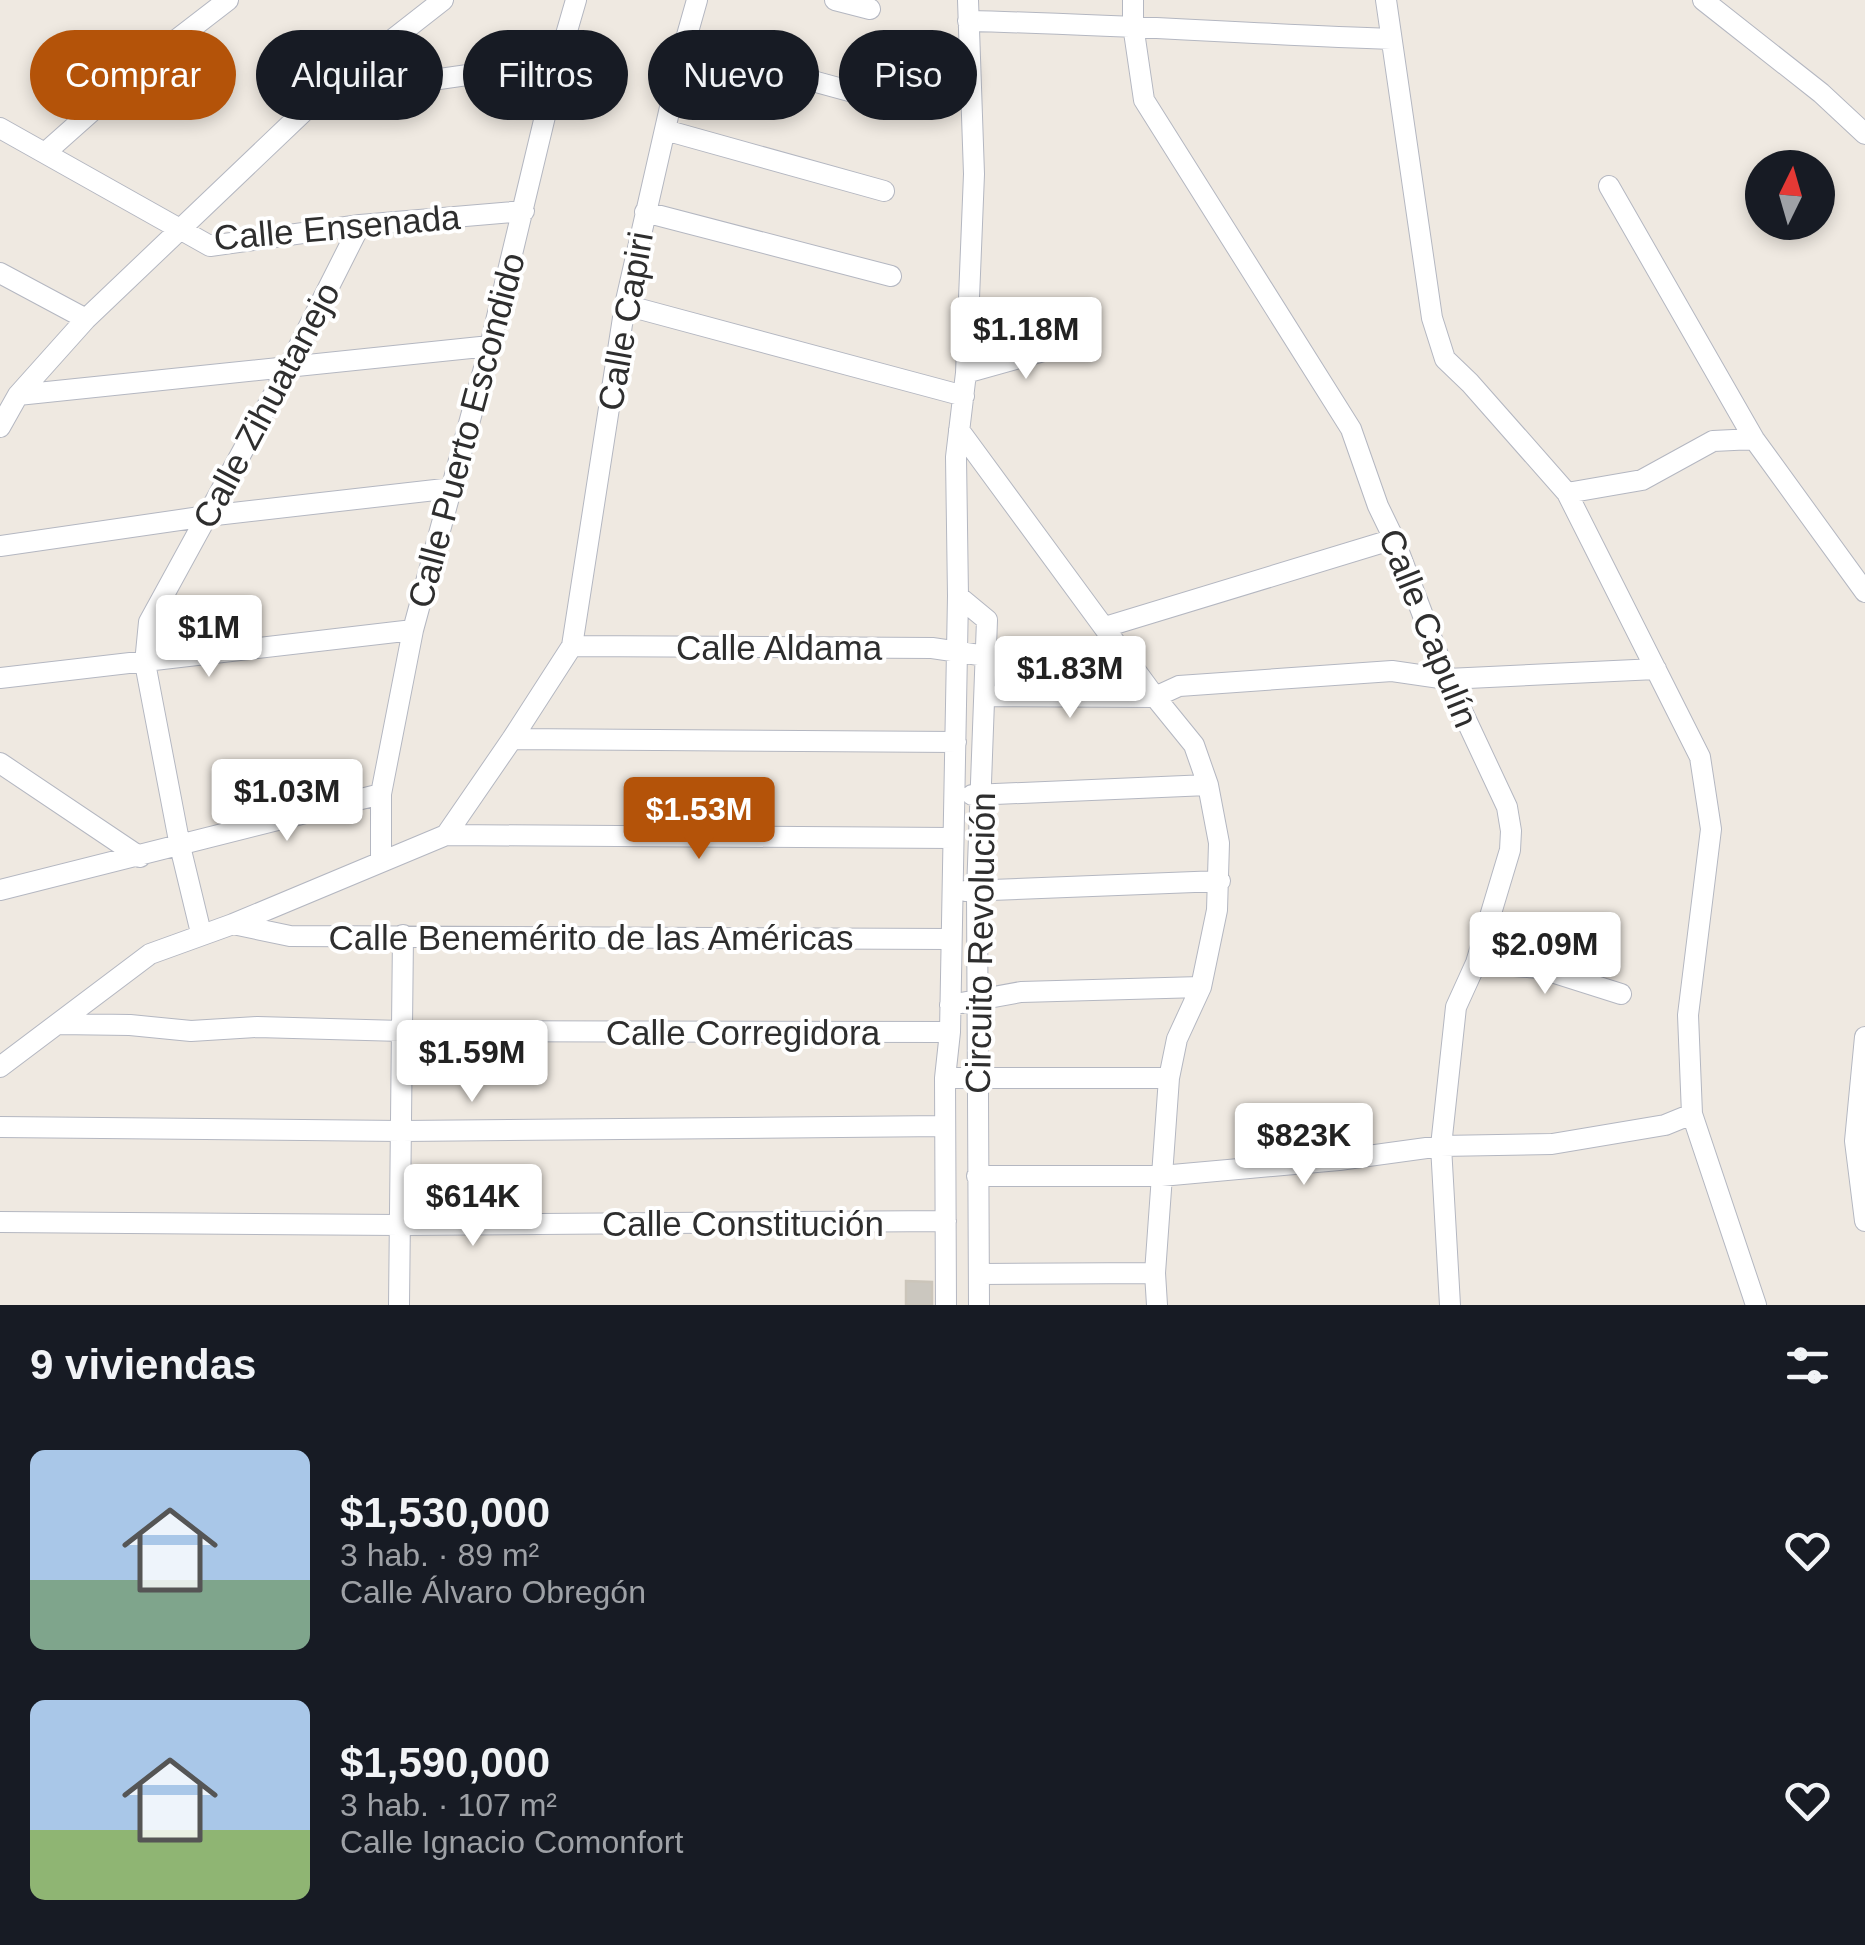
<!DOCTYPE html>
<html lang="es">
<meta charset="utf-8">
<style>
:root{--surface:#171b24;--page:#20242c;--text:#f1f3f6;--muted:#9ea1a6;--accent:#b45309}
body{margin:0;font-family:Arial,sans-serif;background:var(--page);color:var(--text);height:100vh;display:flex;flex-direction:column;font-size:38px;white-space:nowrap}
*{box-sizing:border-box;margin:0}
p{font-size:32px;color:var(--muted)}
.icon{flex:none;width:55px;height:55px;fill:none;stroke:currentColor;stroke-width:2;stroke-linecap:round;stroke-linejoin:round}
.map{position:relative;height:1305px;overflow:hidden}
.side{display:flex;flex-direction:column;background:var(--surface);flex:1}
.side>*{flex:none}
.hud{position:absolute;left:30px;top:30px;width:1000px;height:90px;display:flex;gap:20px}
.needle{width:65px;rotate:5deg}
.tools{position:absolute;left:1745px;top:150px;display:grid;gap:20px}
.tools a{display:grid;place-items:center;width:90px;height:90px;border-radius:50%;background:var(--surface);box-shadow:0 5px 15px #0003;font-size:50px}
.price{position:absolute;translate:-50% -85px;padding:0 22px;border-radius:10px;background:#fff;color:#222;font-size:32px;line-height:65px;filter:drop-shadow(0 2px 5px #0008)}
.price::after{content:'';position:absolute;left:50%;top:60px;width:30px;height:22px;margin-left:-15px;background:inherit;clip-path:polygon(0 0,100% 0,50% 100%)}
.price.selected{background:var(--accent);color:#fff}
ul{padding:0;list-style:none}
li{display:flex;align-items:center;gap:30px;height:250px;padding:0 30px}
li span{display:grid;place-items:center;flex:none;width:280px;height:200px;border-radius:15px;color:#555}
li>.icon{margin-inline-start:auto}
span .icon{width:120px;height:120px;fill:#fffc;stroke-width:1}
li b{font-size:42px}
h2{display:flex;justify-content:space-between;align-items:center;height:120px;padding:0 30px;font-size:42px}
.pill{padding:0 35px;border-radius:45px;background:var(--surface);box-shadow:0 5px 15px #0003;font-size:35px;line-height:90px}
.pill.selected{background:var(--accent);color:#fff}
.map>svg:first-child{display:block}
.building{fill:#cbc7bf;stroke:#cbc5ba;stroke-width:2.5}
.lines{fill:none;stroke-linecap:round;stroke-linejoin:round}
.minor-casing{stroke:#b4b7c1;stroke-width:22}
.minor{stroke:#fff;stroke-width:20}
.labels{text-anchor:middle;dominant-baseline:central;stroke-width:8;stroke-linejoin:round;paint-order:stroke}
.street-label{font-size:35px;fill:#2e2e2e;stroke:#fff}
</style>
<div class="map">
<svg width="1865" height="1305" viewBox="0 0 1865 1305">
<rect width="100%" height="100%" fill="#efe9e1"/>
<path class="building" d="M906,1281l26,1v23h-26z"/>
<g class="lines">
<g class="minor-casing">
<path id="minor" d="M835,0l35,9
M1133,0v25l11,75 207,329 27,77 16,33 53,140 60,128 4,24 -1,19 -34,113 -20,44 -15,139 9,159
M1386,0l46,318 13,41 25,24 97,110 133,264 11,72 -23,186 4,99 64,191
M1703,0l118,93 44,41
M968,21c141,3 282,13 423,18
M684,46l202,55
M52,57l93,7
M321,96l237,-34
M0,128l210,118 150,-21 164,-14
M665,130l219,61
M46,152l99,-88 83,-64
M1609,186l145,253 111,153
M645,212l246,64
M0,273l86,46
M625,305l339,91
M966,373l106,-30
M18,395l472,-49
M0,427l18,-32 68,-76 233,-222 124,-97
M959,430l196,267 39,48 14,40 11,58 -2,67 -16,77 -24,52 -8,39 -14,195 2,32
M1567,493l75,-13 71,-39 41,-2
M0,546l207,-30 246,-28
M958,596l29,24 -10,271 2,414
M1105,627l289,-88
M572,646l360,2 54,8
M0,678l413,-48
M985,696l170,1 24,-11 213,-15 55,8 209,-10
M512,739l444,3
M0,763l140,94
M972,795l236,-10
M446,835l506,3
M381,861v-67l32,-164 77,-284 68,-284 18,-62
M0,890l381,-96
M965,891l255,-10
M233,924l57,12 660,3
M201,933l-21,-87 -35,-183 4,-41 139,-254 72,-143
M1476,963l63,5 82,26
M950,1005l71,-13 180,-5
M58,1024l72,1 61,6 66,-4 145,4 548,1
M1865,1037l-10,104 10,80
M0,1067l150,-113 83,-30 213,-89 66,-96 60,-93 53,-341 59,-259 13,-46
M945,1078h224
M0,1127l401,4 544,-5
M977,1176h184l178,-16 102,-14 111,-2 113,-19 27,-11
M0,1222l400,3 546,-4
M979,1274l176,-1
M399,1305l4,-370
M946,1305l-1,-227 5,-46 8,-436 -2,-139 10,-84 8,-199 -6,-174"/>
</g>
<use href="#minor" class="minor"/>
</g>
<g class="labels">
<g class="street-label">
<text transform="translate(337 227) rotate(-5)">Calle Ensenada</text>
<text transform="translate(625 321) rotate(-80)">Calle Capiri</text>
<text transform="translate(266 405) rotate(-62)">Calle Zihuatanejo</text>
<text transform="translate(466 430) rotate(-75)">Calle Puerto Escondido</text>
<text transform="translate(1429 628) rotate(68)">Calle Capulín</text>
<text x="779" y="647">Calle Aldama</text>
<text x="591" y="937">Calle Benemérito de las Américas</text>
<text transform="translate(980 943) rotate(-89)">Circuito Revolución</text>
<text x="743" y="1032">Calle Corregidora</text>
<text x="743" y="1223">Calle Constitución</text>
</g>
</g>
</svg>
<div class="tools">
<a><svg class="needle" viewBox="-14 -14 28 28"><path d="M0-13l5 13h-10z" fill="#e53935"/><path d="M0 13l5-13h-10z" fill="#9ea1a6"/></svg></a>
</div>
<b class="price" style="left:1026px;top:382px">$1.18M</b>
<b class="price" style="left:209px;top:680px">$1M</b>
<b class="price" style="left:1070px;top:721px">$1.83M</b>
<b class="price" style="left:287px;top:844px">$1.03M</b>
<b class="price selected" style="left:699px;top:862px">$1.53M</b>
<b class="price" style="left:1545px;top:997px">$2.09M</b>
<b class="price" style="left:472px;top:1105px">$1.59M</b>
<b class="price" style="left:1304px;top:1188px">$823K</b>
<b class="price" style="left:473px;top:1249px">$614K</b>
<div class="hud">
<a class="pill selected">Comprar</a>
<a class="pill">Alquilar</a>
<a class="pill">Filtros</a>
<a class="pill">Nuevo</a>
<a class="pill">Piso</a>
</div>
</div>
<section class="side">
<h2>9 viviendas<svg class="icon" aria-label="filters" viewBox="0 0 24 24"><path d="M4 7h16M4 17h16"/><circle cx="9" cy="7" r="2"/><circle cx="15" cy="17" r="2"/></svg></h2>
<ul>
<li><span style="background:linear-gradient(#a9c7e8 65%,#7fa58c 0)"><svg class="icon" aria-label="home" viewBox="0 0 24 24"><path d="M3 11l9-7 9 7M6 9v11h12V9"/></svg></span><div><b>$1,530,000</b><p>3 hab. · 89 m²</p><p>Calle Álvaro Obregón</p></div><svg class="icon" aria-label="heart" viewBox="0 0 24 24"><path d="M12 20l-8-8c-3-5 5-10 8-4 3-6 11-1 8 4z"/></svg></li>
<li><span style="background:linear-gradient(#a9c7e8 65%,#8fb573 0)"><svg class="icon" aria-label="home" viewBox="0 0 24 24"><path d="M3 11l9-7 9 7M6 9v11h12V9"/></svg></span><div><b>$1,590,000</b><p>3 hab. · 107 m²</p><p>Calle Ignacio Comonfort</p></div><svg class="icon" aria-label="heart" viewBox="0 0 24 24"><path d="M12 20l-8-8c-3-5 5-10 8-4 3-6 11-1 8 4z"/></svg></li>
</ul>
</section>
